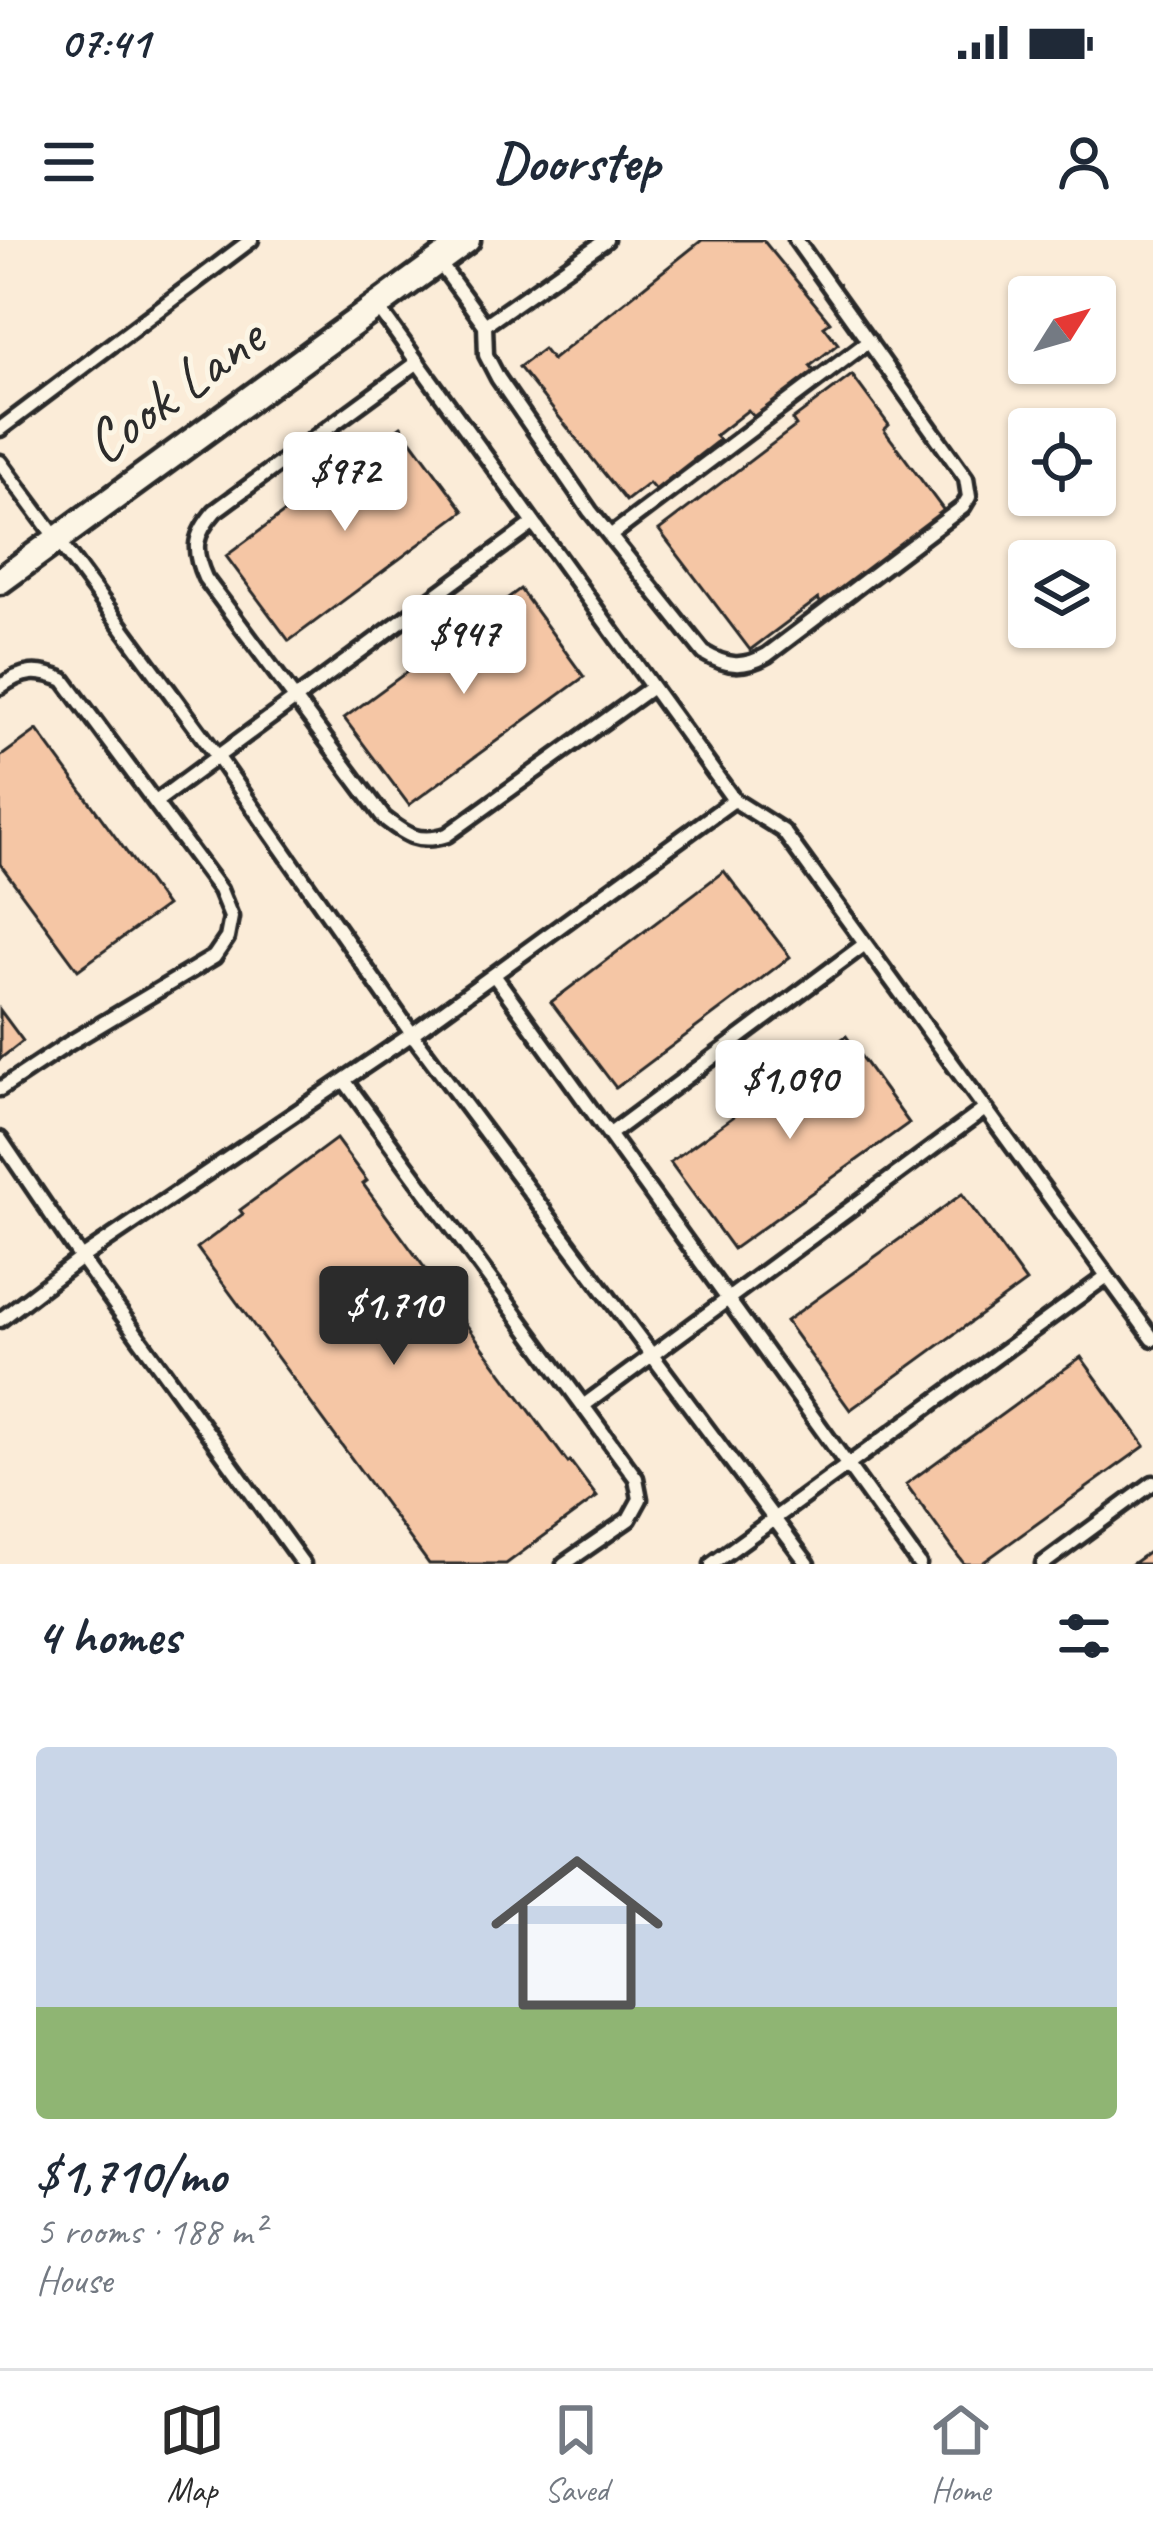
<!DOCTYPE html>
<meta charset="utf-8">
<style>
:root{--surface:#fff;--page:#f2f2f3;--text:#1f2937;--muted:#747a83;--line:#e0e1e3;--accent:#2b2b2b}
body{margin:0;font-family:Caveat,sans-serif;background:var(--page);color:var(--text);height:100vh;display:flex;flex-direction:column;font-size:45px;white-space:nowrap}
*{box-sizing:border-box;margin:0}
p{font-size:39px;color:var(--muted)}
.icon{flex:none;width:66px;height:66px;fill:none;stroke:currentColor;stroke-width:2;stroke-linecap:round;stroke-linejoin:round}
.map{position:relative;height:1324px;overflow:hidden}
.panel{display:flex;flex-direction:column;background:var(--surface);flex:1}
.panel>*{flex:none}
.needle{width:78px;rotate:53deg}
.tools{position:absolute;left:1008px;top:36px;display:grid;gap:24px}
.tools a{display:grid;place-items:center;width:108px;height:108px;border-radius:12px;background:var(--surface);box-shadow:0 3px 9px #0004;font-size:60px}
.price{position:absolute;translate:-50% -102px;padding:0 27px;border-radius:12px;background:#fff;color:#222;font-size:39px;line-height:78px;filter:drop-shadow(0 3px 6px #0008)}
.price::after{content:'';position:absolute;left:50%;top:72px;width:36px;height:27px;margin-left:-18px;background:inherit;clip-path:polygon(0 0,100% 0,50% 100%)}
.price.on{background:var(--accent);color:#fff}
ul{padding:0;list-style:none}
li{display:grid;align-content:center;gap:24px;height:636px;padding:0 36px}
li+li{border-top:3px solid var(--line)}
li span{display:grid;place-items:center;height:372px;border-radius:12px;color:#555}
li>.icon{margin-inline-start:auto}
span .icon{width:216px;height:216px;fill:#fffc;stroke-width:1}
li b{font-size:51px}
h2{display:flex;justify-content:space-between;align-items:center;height:144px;padding:0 36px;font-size:51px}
.status{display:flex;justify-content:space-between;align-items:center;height:84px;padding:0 60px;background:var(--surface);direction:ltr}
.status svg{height:33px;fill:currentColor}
header{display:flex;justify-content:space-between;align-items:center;height:156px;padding:0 36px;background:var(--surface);font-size:54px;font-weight:700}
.dock{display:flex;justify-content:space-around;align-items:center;height:168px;border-top:3px solid var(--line);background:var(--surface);font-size:33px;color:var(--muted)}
.dock a{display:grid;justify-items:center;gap:6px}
.dock .on{color:var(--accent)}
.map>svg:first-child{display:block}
.building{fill:#f5c6a5;stroke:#2b2b2b;stroke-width:3}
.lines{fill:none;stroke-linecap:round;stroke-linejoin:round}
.lane-casing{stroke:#2b2b2b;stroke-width:21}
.street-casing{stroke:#2b2b2b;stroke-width:33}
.lane{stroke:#fcf5e5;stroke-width:12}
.street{stroke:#fcf5e5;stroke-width:24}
.labels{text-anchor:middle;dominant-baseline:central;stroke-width:10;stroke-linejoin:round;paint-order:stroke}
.street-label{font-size:60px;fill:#2b2b2b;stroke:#fcf5e5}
</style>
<div class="status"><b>07:41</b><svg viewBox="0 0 49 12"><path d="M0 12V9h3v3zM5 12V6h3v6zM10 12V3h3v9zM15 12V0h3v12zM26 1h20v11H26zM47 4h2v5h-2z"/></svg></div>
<header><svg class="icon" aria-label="menu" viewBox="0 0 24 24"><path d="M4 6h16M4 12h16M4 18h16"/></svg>Doorstep<svg class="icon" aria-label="person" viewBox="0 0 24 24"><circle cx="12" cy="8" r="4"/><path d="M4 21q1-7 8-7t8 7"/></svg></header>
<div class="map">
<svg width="1153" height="1324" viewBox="0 0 1153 1324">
<rect width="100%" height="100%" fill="#fbecd8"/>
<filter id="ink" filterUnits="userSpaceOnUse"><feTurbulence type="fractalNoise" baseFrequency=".00833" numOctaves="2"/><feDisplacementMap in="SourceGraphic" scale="24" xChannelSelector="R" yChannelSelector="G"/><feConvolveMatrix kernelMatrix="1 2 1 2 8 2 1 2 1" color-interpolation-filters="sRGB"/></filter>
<g filter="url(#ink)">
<path class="building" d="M702,0h61l67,82 -6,4 14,18 -28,22 4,5 -59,47 -7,-8 -33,26 4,4 -64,50 -6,-7 -23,18 -107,-134 24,-18 9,11z
M852,135l37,50 -5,5 61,82 -123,93 -4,-6 -68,51 -91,-120 137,-104 -4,-6z
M401,186l63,85 -175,130 -63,-85z
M520,349l64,88 -175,128 -65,-87z
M37,490l129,176 -88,64 -78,-106v-107z
M724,631l66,86 -174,131 -65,-86z
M0,770l23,31 -23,18z
M846,796l63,87 -176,126 -63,-87z
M336,899l31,42 -4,3 205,279 2,-2 27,36 -91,67h-77l-232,-316 46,-34 -3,-4z
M962,954l64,88 -176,128 -64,-89z
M1081,1117l64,89 -164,118h-17l-58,-80z
M1153,1309v15h-21z"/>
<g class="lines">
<g class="lane-casing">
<path id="lane" d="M438,21l47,64 1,30 12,23 92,133 114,142c23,14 40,15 63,2l196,-148 6,-10 -3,-19 -170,-238
M377,66l357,494 49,31 370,508
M485,85l121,-85
M418,122l-203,149c-21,24 -23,38 -10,67l179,240c23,18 35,26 63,17l205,-148
M0,189l251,-189
M0,222l217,294 195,278 396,530
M610,296l259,-195
M0,447c23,-17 38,-18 64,-7l156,210 11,27 -4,21 -13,19 -146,87 -68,45
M157,561l377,-278
M494,735l425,589
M344,840l292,398 4,21 -11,20 -65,45
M610,894l255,-190
M0,899l81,119 331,-224 322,-234
M0,1080l81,-62 222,306
M583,1166l402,-297
M712,1324l395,-288
M1043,1324l110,-81"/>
</g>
<g class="street-casing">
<path id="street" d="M0,341l467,-341"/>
</g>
<use href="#lane" class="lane"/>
<use href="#street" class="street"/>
</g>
</g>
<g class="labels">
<g class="street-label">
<text transform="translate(174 150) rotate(-36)">Cook Lane</text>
</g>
</g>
</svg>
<div class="tools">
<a><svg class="needle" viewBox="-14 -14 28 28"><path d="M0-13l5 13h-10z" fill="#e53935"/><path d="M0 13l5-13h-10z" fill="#747a83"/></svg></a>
<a><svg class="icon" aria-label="locate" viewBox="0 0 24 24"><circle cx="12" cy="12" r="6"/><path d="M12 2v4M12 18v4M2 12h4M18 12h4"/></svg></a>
<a><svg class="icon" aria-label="layers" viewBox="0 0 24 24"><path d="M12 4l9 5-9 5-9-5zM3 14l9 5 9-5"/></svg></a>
</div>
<b class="price" style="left:345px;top:294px">$972</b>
<b class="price" style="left:464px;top:457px">$947</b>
<b class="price" style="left:790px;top:902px">$1,090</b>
<b class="price on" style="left:394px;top:1128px">$1,710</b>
</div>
<section class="panel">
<h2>4 homes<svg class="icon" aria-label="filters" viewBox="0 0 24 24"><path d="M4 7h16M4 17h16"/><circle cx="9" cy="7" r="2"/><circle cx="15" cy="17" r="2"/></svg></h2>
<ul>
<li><span style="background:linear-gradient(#c9d6e8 70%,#8fb573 0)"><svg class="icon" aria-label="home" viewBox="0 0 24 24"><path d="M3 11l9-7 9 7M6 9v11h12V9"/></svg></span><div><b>$1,710/mo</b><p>5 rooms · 188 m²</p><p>House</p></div></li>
</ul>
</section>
<nav class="dock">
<a class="on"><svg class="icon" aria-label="map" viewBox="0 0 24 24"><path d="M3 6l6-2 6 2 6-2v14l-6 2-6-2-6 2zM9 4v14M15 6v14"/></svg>Map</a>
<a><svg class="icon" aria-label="saved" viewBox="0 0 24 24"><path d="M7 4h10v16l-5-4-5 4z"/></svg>Saved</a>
<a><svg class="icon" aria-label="home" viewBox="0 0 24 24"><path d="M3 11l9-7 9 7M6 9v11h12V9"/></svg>Home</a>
</nav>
